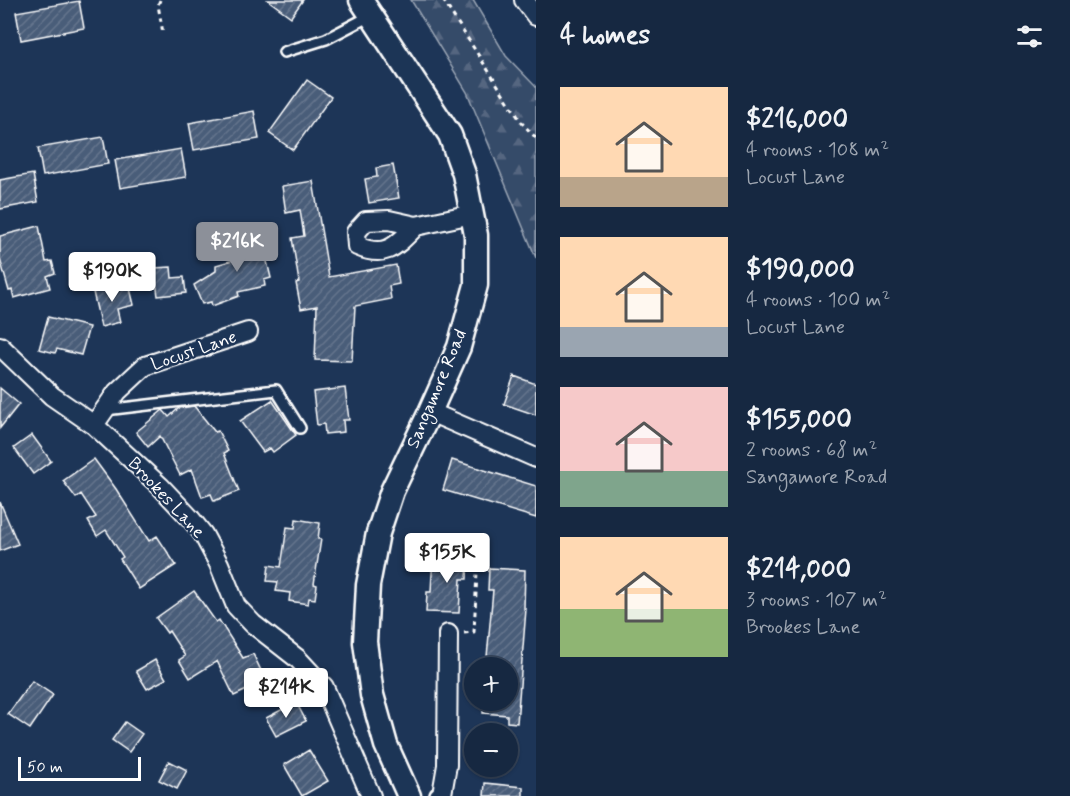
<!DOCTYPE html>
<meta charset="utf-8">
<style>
:root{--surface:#162841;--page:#1f3048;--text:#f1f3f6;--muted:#9ea6b1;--line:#35445a;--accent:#8c9099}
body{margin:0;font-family:Mynerve,sans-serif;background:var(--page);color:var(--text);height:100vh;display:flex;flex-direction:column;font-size:22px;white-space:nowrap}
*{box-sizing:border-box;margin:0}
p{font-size:20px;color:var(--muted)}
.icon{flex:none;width:33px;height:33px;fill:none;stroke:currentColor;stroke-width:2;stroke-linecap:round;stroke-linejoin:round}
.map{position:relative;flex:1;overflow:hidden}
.details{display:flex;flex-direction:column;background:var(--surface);width:534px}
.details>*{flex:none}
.buttons{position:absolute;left:464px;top:657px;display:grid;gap:12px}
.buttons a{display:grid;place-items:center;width:54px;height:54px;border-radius:50%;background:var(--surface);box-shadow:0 2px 4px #0004,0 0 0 2px var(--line);font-size:30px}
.scale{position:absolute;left:18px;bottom:15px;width:123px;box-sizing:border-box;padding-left:6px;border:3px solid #fff;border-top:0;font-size:16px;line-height:21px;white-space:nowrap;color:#fff;-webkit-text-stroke:4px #1d3557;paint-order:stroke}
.price{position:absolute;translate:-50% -51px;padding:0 14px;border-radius:6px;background:#fff;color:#222;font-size:20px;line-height:39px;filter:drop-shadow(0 2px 3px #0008)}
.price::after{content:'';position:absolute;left:50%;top:36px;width:18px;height:14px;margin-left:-9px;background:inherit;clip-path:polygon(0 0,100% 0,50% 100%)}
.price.active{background:var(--accent);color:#fff}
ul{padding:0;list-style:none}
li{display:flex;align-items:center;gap:18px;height:150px;padding:0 24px}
li span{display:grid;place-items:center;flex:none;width:168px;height:120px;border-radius:0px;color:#555}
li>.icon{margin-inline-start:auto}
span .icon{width:72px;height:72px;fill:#fffc;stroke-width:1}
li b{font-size:26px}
h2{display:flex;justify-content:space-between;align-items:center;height:72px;padding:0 24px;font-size:26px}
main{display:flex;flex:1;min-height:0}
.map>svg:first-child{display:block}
.forest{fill:url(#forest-firs);stroke:#9aa5b4;stroke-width:1.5}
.building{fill:url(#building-hatch);stroke:#fff;stroke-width:1.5}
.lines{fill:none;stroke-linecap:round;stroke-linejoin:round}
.service-casing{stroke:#fff;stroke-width:14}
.minor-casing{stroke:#fff;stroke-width:22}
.tertiary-casing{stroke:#fff;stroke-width:27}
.path{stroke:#fff;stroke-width:3;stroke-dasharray:4.5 4.5;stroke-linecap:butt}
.service{stroke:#1d3557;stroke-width:9}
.minor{stroke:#1d3557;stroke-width:18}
.tertiary{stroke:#1d3557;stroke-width:22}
.labels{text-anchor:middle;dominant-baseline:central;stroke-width:4.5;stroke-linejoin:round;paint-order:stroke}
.street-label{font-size:18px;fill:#fff;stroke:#1d3557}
</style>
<main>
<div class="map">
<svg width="536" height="796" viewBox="0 0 536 796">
<defs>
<pattern id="forest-firs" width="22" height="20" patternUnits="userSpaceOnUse" patternTransform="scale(1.5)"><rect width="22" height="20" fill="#364b69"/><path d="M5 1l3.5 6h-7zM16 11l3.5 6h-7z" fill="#546680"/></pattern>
<pattern id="building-hatch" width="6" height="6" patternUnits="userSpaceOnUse" patternTransform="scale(1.5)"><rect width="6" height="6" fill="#4a5d79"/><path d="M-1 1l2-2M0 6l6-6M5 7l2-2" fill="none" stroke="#65758d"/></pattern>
</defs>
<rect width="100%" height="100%" fill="#1d3557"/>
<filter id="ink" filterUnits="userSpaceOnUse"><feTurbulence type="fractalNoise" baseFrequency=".0167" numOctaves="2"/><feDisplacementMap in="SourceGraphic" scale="12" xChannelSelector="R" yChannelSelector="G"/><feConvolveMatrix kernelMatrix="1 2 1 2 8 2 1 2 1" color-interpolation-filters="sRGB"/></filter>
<g filter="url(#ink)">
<path class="forest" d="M411,0h62l33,56 30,31v171l-69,-166z"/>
<path class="building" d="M268,0h35l-12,17z
M79,1l5,27 -63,12 -5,-28z
M307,80l24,17 -38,53 -24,-17z
M254,111l5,28 -65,11 -5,-27z
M103,137l5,27 -65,12 -5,-28z
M181,149l5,28 -66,11 -5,-28z
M393,165l6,33 -30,5 -4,-24 12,-2 -1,-9z
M33,174l5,28 -38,7v-29z
M313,181l16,96 67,-12 3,19 -10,2 2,13 -36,7 -3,55 -37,-1 2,-54 -16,3 -5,-26 3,-1 -7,-44 12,-2 -4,-26 -14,3 -4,-27z
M39,226l7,36 6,-1 3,12 -8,3 3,12 -36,10 -2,-8 -3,1 -9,-32v-23z
M260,232l11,46 -7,2 1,6 -27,6 1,4 -27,10 -1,-4 -9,2 -8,-19 22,-14v-6l24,-7 -5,-20z
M171,267l1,11 12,-1 2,16 -28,3 -4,-28z
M129,284l5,21 -17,4 3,13 -19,5 -8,-35z
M48,317l41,10 -8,28 -24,-6 -2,4 -16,-4z
M514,376l22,8v31l-32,-11z
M0,388l19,16 -19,24z
M345,388l4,32h-6l1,12 -19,2 -1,-10 -7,1 -4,-33z
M272,400l24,35 -23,17 -3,-4 -7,4 -23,-31z
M194,406l21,26 3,-1 10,20 -4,2 15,38 -25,10 -3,-7 -9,3 -10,-28 -12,6 -20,-39 -12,11 -12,-15 27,-22 6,7 10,-9z
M32,435l19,26 -18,13 -19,-26z
M94,459l22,30 33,52 8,-5 19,29 -37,24 -19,-30 3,-2 -17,-27 -9,6 -9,-15 8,-4 -15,-23 -5,4 -13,-17z
M452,460l84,26v32l-93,-28z
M0,502l18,42 -18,7z
M296,519l24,4 -2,16h3l-7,45 3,1 -2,14 -6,-1 -1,6 -19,-3 1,-8 -14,-2 2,-9 -11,-1 2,-16 12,2 6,-40 8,1z
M433,555l35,2 -1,22h-6l-2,34 -33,-1 1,-20h4z
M489,568l36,2 -1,39h2l-9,114 -10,-1v-7l-24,-2 1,-13h23v-32h-21l7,-78h-5z
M194,591l22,31 3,-2 24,38 10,-4 13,27 -32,15 -17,-35 -27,17 -11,-18 6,-4 -16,-25 -2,2 -11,-15z
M155,660l11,19 -19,10 -11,-18z
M32,681l21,14 -23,34 -22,-15z
M296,702l10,19 -30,15 -10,-18z
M125,722l17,12 -13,18 -17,-12z
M309,750l19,31 -26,15 -18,-31z
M169,761l18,9 -10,19 -18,-9z
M485,783l38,4v9h-39z"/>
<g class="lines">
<g class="service-casing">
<path id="service" d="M284,52l42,-13 44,-23
M105,410l171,-20 24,38"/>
</g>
<g class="minor-casing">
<path id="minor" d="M524,0l12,16
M416,226c-20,20 -30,33 -59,20l-1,-14 10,-11 23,-1 27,6 56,-12
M0,346l52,50 42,29 66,61 31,33 12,15 16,30 17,42 17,18 45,35 26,28 47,109
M430,412l106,46
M94,425l23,-33 28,-26 103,-34
M439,796l3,-2 5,-29 1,-131"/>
</g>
<g class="tertiary-casing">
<path id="tertiary" d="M361,0l89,135 14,39 12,61v50l-17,62 -29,65 -38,79 -14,42 -10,52 -3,57 7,53 14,50 23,51"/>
</g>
<path class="path" d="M160,0l-2,5 5,28
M443,0l79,123 14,15
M464,633l10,-1 3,-59"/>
<use href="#service" class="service"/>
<use href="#minor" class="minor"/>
<use href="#tertiary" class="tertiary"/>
</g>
</g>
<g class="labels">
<g class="street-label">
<text transform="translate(194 351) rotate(-19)">Locust Lane</text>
<text transform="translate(437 389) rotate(-67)">Sangamore Road</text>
<text transform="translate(166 498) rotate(47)">Brookes Lane</text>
</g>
</g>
</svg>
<div class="buttons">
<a>+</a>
<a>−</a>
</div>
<div class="scale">50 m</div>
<b class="price active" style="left:237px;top:273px">$216K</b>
<b class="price" style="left:112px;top:303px">$190K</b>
<b class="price" style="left:447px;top:584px">$155K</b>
<b class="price" style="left:286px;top:719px">$214K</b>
</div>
<section class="details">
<h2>4 homes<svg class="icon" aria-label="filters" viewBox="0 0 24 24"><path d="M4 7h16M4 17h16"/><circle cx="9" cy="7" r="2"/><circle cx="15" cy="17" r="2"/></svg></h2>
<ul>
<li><span style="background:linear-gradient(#ffd9b3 75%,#b9a48a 0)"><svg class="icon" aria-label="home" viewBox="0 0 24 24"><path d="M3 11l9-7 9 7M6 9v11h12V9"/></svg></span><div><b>$216,000</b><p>4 rooms · 108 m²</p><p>Locust Lane</p></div></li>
<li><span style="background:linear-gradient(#ffd9b3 75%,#9aa5b1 0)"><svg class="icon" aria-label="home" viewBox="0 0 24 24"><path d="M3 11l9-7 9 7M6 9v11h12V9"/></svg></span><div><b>$190,000</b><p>4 rooms · 100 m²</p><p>Locust Lane</p></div></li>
<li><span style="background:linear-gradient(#f6c9c9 70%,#7fa58c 0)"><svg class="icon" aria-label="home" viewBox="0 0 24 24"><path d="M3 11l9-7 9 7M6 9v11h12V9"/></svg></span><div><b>$155,000</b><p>2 rooms · 68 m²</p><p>Sangamore Road</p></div></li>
<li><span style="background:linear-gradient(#ffd9b3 60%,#8fb573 0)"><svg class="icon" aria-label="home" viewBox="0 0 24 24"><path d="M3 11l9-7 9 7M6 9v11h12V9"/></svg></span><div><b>$214,000</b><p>3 rooms · 107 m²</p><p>Brookes Lane</p></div></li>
</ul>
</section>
</main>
